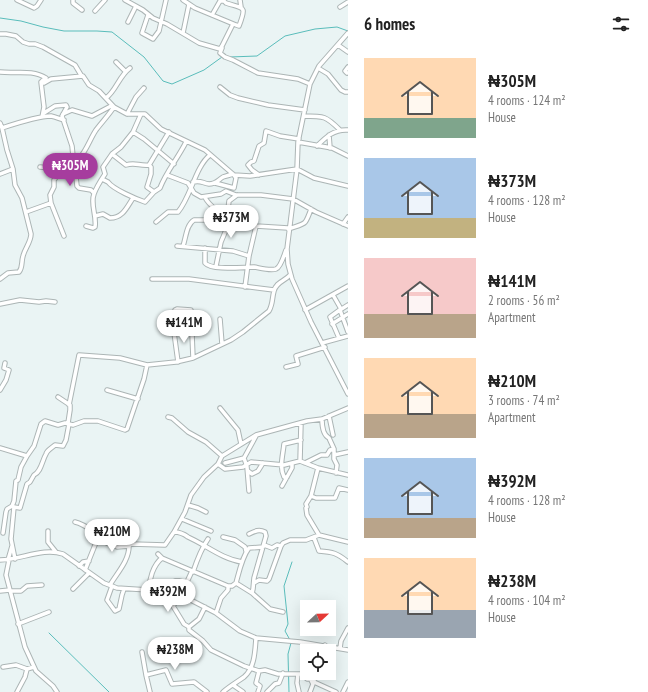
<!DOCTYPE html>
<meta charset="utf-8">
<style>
:root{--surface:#fff;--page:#f6f6f6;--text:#222;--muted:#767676;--accent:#a63d9e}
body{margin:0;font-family:"PT Sans Narrow",sans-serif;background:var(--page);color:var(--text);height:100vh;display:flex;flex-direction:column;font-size:15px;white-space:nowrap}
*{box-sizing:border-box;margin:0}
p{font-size:13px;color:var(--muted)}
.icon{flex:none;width:22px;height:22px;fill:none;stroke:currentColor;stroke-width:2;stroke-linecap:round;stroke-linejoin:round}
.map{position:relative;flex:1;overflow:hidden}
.side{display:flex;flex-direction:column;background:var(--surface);width:300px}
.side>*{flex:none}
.needle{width:26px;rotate:68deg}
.tools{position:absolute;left:300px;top:600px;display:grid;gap:8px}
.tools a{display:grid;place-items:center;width:36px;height:36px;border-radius:0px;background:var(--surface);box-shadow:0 4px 16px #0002;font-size:20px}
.price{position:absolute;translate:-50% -34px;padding:0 9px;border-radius:14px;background:#fff;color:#222;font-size:13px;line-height:26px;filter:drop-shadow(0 1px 2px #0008)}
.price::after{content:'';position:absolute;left:50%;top:24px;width:12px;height:9px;margin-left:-6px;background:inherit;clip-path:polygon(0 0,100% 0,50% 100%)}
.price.on{background:var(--accent);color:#fff}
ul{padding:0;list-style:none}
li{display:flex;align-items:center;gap:12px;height:100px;padding:0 16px}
li span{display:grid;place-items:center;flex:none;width:112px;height:80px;border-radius:0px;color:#555}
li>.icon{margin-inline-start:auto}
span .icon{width:48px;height:48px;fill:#fffc;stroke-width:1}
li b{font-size:17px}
h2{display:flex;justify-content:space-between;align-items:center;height:48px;padding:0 16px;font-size:17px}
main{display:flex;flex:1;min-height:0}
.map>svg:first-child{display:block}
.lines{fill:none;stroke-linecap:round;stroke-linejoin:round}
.stream{stroke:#5abdbb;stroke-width:1}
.street-casing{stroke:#acb5b5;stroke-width:5.5}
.street{stroke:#fff;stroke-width:3.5}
</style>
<main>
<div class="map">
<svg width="348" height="692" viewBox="0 0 348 692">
<rect width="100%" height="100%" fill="#eaf4f4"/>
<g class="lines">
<path class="stream" d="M0,18l21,3 22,6 21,4h33l15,1 32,25 19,24 9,3 32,-14 18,-13
M230,57l27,-1 28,-20 30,-7 22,-2 11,4
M49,633l60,59
M290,640l-5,-9 3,-7 -4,-38 8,-24
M289,692l-1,-38 3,-11"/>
<g class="street-casing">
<path id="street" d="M17,0l17,8 3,-2 4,-6
M73,0v3l9,7
M125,0l18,10 10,8 14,6 32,19 21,6 2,-3 11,-22
M183,0l12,8 41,17 3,1c8,-21 5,-17 -13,-23l-2,-2
M240,0l1,7
M340,7l8,-5
M95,11l10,-11
M148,15l-6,18 11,6 6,-8 7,-31
M212,15l8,-14h4
M128,22l8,-16
M183,33l6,-29
M348,33l-29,33 -9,18 -12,58 -1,27 -10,80 1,15 4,15 19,43 37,72
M0,34h6l10,2 7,6 6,2h6l8,3 32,18 6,10
M338,45l10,7
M222,48l-2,5 5,4 8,3 25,13 40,6 12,5
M116,62l9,9
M318,68l10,6 13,16 4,2h3
M0,72c15,2 32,-3 46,6l-4,3
M347,73l-2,-2 3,-4
M220,87l10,8 8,3 30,7 37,5
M106,98c10,-7 13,-22 24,-30
M44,113l11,-7 11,-1 1,2 -5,9 10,30 1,10 5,10 -2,11 1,9 2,2 12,2 3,3
M63,114l9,-4 20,6 19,-10
M127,114l9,-17 8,-9
M304,116c20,0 22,0 36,14
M42,117l2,-10 -3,-25 3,1 7,-4 32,-3 6,9 10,6 15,16 13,7h18l16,15 44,21 29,25 16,1 47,-7 17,9 34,8
M0,123l2,5c12,-4 36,-12 49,-12 5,1 9,3 13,4
M133,132l11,7 30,25
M329,135l1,13
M298,142l34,6 16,8
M317,146c9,-9 17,-17 31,-16
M112,154l14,11c9,-3 13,1 23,0l20,-33
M149,165l2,2v7l-4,13 7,5
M40,167l20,2
M0,174l13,-5
M167,175l21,8 6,10 7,4 20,-3 5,-3 10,4h25l32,4 23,13 32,14
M259,175l-7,-5 -4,-5 3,-3 3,-1 5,-15 5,-3 2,-12 14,5 19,3
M102,179l6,3c5,7 28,17 37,20l9,-10 6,-4c6,-16 18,-30 26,-46
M193,182c8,-2 9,1 16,2 7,0 9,-4 14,-7 3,-1 7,-2 10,-3
M215,183l19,5 2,-10 -2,-3
M205,197c2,6 8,9 12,15 1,3 1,6 3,9l6,-3 1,-1 2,-16 8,-6
M26,212l25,-9
M95,216l8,-2 7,4c13,0 17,-11 23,-20
M156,222l12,-10h10c13,-15 17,-45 32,-57
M343,224l5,-7
M86,226l7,2 2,-1c2,-11 -5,-23 -1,-33 2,-6 7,-14 11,-20l-2,-7 9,-13 9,-7 12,-15 8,-18
M288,229c18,-6 17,-3 23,-20
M64,236l-13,-33 -1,-8 4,-8v-7l4,-5 3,-8c23,-3 25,-22 35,-37 6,-8 12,-14 18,-23
M177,246l56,5 16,5
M183,246c3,-8 3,-21 11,-26h19l43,6 32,2
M205,248v15c7,8 38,4 49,4 6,1 16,4 22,2 5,-2 8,-14 10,-19
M216,266l5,-24 8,-19
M0,279l8,-6 11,-1c4,-5 2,-9 4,-16 2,-8 8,-14 8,-22l-9,-36 -7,-13 -2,-16 -6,-19 -5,-22
M152,279h37l85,11
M245,287l4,-31 7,-30
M333,295l8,14 -11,8 9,21
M0,304l20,-4 19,2 7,-1 9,1
M348,305l-8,5 8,22
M305,310l43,-24
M220,319l2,25
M332,324l16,-10
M322,343l26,-7
M178,362l-5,-37 2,-15 2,-1 14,1 2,48
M286,367l12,-3 -2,-8 29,-9
M0,390l6,-10 3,-10 -5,-2 1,-5
M107,390l31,9
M58,397l12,8v5l-2,13
M69,405l10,-50 41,3 27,7 29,-3 17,-4 38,-18 12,-8 26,-21c4,-7 3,-13 5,-20 2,-9 11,-10 16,-16
M220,408l18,22 3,14
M329,416l4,19
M168,417l4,1 16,14 18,10 16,14
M322,419c0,6 1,16 7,19l5,11v10l3,6 -1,8
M0,448l27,8 7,-10 7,-22 4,-3 13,4 7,-2 8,2 11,-4h14l27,9 2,-1 17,-50 3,-14
M334,455l14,-3
M244,458l3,9 2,24
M300,461l1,-38
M225,463l19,-5 12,-22
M305,463l16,-8h6l3,-5 4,-1
M218,464l7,5 18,-2 8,-5 33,3 16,-4 18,7 30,7
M318,468l-7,28 -5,8 1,3 -1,1 1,7 12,20
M248,471l4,3 6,-3 5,-8
M287,477h-3c-5,-10 -1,-22 0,-33l17,-4
M282,486l10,-18v-4
M311,496l5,2h19l4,-10 9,2
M188,505l10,3 8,4
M182,519l29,12
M75,522c9,2 16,8 24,13l-14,35
M48,531v11l8,10
M174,532l11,-20 6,-17 13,-18 14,-13 4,-8 34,-21 51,-14 15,-2 26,-11
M3,533l3,-21 1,-3 5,-3 2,-5 2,-20 2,-1 3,-13 6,-11
M249,534c6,-3 10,-5 16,-2l1,4 -12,42 -1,11 -1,4
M223,537l12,3 10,7 1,4
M314,538l5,13c14,1 18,2 29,11
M97,539l20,8 12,-1
M264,545l8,3 5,-3 4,1 2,-3 7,-3h16l13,-5 29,7
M263,547l-14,1c-7,9 -10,24 -13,35l16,10 18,16 13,3
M158,554l4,4 66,28h4l4,-3
M15,559l-4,-20 3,-32 6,1 7,-24 3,-2 4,-7c7,-3 8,-14 12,-21 1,-4 6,-6 9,-9l8,1 3,-6 3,-16
M0,560c21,0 43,-13 63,-6l41,29 13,5 47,3 17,4 35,18 24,18 16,7 44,4 48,8
M8,560l4,-14
M9,560l-3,15 19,72 11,24 17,15 4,6
M79,566l4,-4 6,-1
M193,572c4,-12 8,-23 15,-33
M254,583l5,-3 8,1 2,-2 12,-33
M110,585c7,-12 19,-24 19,-39l2,-2 34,1 9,-13c5,0 10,2 14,5 18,8 34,22 54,25
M112,586l-5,14 8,11 4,-2 3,-14 2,-6
M73,589l16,-16
M149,590c0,-10 4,-25 13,-32
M0,591l10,-1
M11,591h10l6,-5 15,-1
M164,591l3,-3 6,-2 2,-5h4l8,2
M216,613l5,-15 7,-8v-4
M18,624l31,-12
M189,627v3l14,11 8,9 33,16 15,5 6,-1 13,4h23l6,5h3l4,-2 2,-4
M189,627l-5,-3 -11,-18 8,-11 11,-24
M189,627l10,-8 6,-12
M340,648l1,-7 7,-13
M323,651l2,-6
M142,652l4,23 20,-5 6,14 22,-2 13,10
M3,667l13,-2 11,4 7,-2
M298,674l-1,9 2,9
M146,675l4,17
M314,677v5l22,10
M233,685l10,7
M17,692l8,-15 2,-8
M223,692c7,-6 14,-10 21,-15 11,-9 11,-27 12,-39
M258,692l2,-6 -4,-3 3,-12
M267,692l8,-8 4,-1 4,-10
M310,692l3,-8 -2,-4
M343,692l5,-10"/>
</g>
<use href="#street" class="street"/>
</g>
</svg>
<div class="tools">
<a><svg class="needle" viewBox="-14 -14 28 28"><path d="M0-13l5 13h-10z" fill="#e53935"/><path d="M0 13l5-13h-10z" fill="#767676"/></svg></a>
<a><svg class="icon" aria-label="locate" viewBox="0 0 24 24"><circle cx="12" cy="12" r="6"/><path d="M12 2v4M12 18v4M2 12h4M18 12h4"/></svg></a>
</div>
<b class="price on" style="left:70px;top:187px">₦305M</b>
<b class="price" style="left:231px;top:239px">₦373M</b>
<b class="price" style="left:184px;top:344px">₦141M</b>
<b class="price" style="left:112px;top:553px">₦210M</b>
<b class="price" style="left:168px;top:613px">₦392M</b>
<b class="price" style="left:175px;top:671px">₦238M</b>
</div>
<section class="side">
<h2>6 homes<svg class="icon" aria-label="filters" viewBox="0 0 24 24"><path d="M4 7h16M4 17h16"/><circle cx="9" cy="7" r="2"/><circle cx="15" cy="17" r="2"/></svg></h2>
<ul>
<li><span style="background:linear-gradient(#ffd9b3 75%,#7fa58c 0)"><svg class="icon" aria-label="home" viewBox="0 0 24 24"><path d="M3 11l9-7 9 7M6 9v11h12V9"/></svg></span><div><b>₦305M</b><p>4 rooms · 124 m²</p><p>House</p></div></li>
<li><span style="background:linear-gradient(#a9c7e8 75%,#c2b280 0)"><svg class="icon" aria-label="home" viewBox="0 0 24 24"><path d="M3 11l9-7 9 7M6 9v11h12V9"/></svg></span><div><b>₦373M</b><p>4 rooms · 128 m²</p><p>House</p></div></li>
<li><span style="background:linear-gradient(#f6c9c9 70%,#b9a48a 0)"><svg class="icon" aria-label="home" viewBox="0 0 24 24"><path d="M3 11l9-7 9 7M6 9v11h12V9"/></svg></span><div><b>₦141M</b><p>2 rooms · 56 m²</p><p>Apartment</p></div></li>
<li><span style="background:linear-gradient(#ffd9b3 70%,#b9a48a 0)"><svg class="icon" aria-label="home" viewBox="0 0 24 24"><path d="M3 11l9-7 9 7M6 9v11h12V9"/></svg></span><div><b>₦210M</b><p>3 rooms · 74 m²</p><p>Apartment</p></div></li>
<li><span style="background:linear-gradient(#a9c7e8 75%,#b9a48a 0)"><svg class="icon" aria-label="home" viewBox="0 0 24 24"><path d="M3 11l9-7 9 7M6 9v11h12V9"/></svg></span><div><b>₦392M</b><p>4 rooms · 128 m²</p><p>House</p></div></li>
<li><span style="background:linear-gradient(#ffd9b3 65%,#9aa5b1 0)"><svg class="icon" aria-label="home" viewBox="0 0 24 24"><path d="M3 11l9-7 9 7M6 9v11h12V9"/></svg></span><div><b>₦238M</b><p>4 rooms · 104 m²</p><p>House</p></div></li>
</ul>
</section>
</main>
